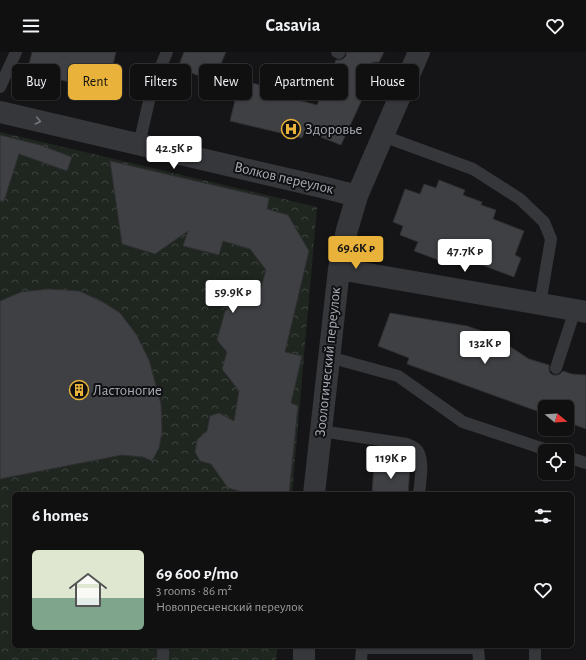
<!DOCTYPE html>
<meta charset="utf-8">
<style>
:root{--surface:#101011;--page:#19191a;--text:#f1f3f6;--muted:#9c9d9f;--line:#303031;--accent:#e8b23b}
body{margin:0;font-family:"Alegreya Sans",sans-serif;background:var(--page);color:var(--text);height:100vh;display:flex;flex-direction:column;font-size:15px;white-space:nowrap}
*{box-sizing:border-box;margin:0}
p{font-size:13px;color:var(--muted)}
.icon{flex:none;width:22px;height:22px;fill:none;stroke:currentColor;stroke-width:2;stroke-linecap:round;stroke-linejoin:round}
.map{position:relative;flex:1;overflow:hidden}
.drawer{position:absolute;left:12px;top:440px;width:562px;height:156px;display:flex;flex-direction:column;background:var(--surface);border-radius:6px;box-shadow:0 1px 3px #0004,0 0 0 1px var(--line)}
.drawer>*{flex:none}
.hud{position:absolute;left:12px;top:12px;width:562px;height:36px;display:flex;gap:8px}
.needle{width:26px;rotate:108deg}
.buttons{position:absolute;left:538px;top:348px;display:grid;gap:8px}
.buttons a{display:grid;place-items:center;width:36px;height:36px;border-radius:6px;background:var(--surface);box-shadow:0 1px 3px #0004,0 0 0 1px var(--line);font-size:20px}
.price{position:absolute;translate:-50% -34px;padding:0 9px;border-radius:4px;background:#fff;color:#222;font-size:13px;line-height:26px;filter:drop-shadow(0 1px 2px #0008)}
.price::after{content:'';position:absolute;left:50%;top:24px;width:12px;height:9px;margin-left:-6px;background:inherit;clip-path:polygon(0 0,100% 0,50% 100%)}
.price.active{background:var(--accent);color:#111}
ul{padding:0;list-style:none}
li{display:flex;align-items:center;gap:12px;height:100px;padding:0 20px}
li+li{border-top:1px solid var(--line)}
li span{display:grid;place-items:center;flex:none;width:112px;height:80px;border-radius:6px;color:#555}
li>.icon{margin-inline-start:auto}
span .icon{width:48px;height:48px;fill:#fffc;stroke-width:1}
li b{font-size:17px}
h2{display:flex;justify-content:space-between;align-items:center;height:48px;padding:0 20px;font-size:17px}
.pill{padding:0 14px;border-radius:6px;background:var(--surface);box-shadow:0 1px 3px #0004,0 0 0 1px var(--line);font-size:14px;line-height:36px}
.pill.active{background:var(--accent);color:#111}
header{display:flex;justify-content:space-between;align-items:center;height:52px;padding:0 20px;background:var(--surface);font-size:18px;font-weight:700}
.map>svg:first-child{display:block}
.park{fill:url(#park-crowns)}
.building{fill:#3f4043;stroke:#2f2f32}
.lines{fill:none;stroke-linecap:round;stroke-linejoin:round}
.lane{stroke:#36373b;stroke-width:12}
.street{stroke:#36373b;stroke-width:22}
.oneway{stroke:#74777f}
.labels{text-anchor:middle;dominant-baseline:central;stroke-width:4;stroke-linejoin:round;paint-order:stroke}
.poi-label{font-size:15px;fill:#a7acb6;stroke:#101012;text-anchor:start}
.street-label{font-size:15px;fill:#a7acb6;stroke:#101012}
</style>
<header><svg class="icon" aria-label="menu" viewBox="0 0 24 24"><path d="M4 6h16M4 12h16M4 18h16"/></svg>Casavia<svg class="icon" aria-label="heart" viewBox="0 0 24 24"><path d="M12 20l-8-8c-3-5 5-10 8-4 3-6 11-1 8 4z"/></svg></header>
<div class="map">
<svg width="586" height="608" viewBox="0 0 586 608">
<defs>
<pattern id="park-crowns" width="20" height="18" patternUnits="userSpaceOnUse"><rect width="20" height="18" fill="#1f2620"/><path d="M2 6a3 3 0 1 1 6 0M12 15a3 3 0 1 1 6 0" fill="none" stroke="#3d433e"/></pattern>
</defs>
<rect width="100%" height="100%" fill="#151517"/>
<path class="park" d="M0,80l317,75 -25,287h-278v152h264l-2,14h-276z"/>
<path class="building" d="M32,0h84l-9,39 -80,-19z
M184,0h42l-13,30 -35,-15z
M346,0h38l-5,10h-4l-4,1 -2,3v4l1,4 3,2 -32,69 -36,-14 -3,7 -72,-17 10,-41 48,12 -1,5 30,8 19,-45h4l3,-1 3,-3z
M0,83l40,10 32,12 -5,14 -48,-17 -15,47h-4z
M110,109l159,37 -2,11 21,6 21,36 -24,101 17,4 -11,47 7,3 -9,88h-47l-3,-3 -11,-3 -17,-24 -11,-3 -5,-9 2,-12 10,-9 3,-15 9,-3 15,8 5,-30 -17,-22 5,-17 -10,-12 8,-29 17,-11 14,4 10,-34 -16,-21 -27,-8 -4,14 -36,-9 5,-15 -33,23 -33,-10z
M439,128l26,10 -2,5 19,7 -1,3 15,5 -3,9 31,12 -9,24 6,3 -7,19 -70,-26 -3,10 -27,-10 4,-9 -18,-7 3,-9 -10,-4 12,-33 15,5 4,-10 12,4z
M49,237l30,2 24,11 17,11 16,21 13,26 12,44 1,28 -3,16 -7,13 -9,-4 -21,-2 -122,24v-178l21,-9z
M390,261l77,13 24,8 38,25 20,6v5l1,3 3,2h5l3,-2 2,-2 9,3 14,1v54l-19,-7v-15h-22v7l-138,-50 2,-6 -31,-12z
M374,412l36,3 -2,27h-36z"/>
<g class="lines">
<path class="lane" d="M337,0l2,1
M376,17l30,13
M0,35l16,-35
M383,84l90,33 47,30 24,23 7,17 -11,65
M139,92l14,-60 14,-32
M329,305l69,19 65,46 87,29
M556,316l19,-58
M321,379l86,13c2,1 7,3 9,5 9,8 4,34 3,45
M567,405l19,6
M163,594v14
M361,608l1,-12h116l1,12
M535,608v-14"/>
<path class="street" d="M0,60l326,76 31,8
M339,217l247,43
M314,442l25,-225 8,-39 10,-34 62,-144
M304,608v-14"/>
</g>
<defs><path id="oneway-chevron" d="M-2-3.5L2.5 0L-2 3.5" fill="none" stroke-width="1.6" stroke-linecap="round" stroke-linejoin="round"/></defs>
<use class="oneway" href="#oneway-chevron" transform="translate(38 69) rotate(13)"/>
<defs>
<g id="hospital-ring" transform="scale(1)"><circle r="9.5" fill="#101012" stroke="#e8b23b" stroke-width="1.5"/><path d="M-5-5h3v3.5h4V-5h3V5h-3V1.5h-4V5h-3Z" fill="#e8b23b"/></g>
<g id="building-ring" transform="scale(1)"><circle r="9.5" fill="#101012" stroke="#e8b23b" stroke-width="1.5"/><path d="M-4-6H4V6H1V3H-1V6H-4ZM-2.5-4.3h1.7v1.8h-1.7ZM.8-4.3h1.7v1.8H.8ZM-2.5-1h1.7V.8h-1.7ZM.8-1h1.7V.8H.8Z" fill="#e8b23b"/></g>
</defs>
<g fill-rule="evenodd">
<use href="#hospital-ring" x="291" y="77"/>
<use href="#building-ring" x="79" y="338"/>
</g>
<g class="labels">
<g class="poi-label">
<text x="305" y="77">Здоровье</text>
<text x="93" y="338">Ластоногие</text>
</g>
<g class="street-label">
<text transform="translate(284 126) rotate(13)">Волков переулок</text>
<text transform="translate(328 310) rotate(-84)">Зоологический переулок</text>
</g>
</g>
</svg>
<div class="buttons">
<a><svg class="needle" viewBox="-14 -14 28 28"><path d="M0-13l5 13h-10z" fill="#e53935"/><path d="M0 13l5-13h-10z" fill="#9c9d9f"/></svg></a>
<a><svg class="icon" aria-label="locate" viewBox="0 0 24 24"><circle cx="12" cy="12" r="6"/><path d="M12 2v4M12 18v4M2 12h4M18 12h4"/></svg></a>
</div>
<b class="price" style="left:174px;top:118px">42.5K ₽</b>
<b class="price active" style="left:356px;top:218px">69.6K ₽</b>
<b class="price" style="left:465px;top:221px">47.7K ₽</b>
<b class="price" style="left:233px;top:262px">59.9K ₽</b>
<b class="price" style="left:485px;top:313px">132K ₽</b>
<b class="price" style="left:391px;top:428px">119K ₽</b>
<div class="hud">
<a class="pill">Buy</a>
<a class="pill active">Rent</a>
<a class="pill">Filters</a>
<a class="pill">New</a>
<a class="pill">Apartment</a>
<a class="pill">House</a>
</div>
<section class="drawer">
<h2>6 homes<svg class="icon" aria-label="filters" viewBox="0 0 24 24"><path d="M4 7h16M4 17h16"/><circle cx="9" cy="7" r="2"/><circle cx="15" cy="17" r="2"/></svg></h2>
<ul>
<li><span style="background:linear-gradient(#dfe7d0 60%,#7fa58c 0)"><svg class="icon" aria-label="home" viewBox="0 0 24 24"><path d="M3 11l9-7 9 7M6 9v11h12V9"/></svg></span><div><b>69 600 ₽/mo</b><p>3 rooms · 86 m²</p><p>Новопресненский переулок</p></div><svg class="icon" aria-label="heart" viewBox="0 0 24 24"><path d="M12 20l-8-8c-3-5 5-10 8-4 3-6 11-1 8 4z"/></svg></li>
</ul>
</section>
</div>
